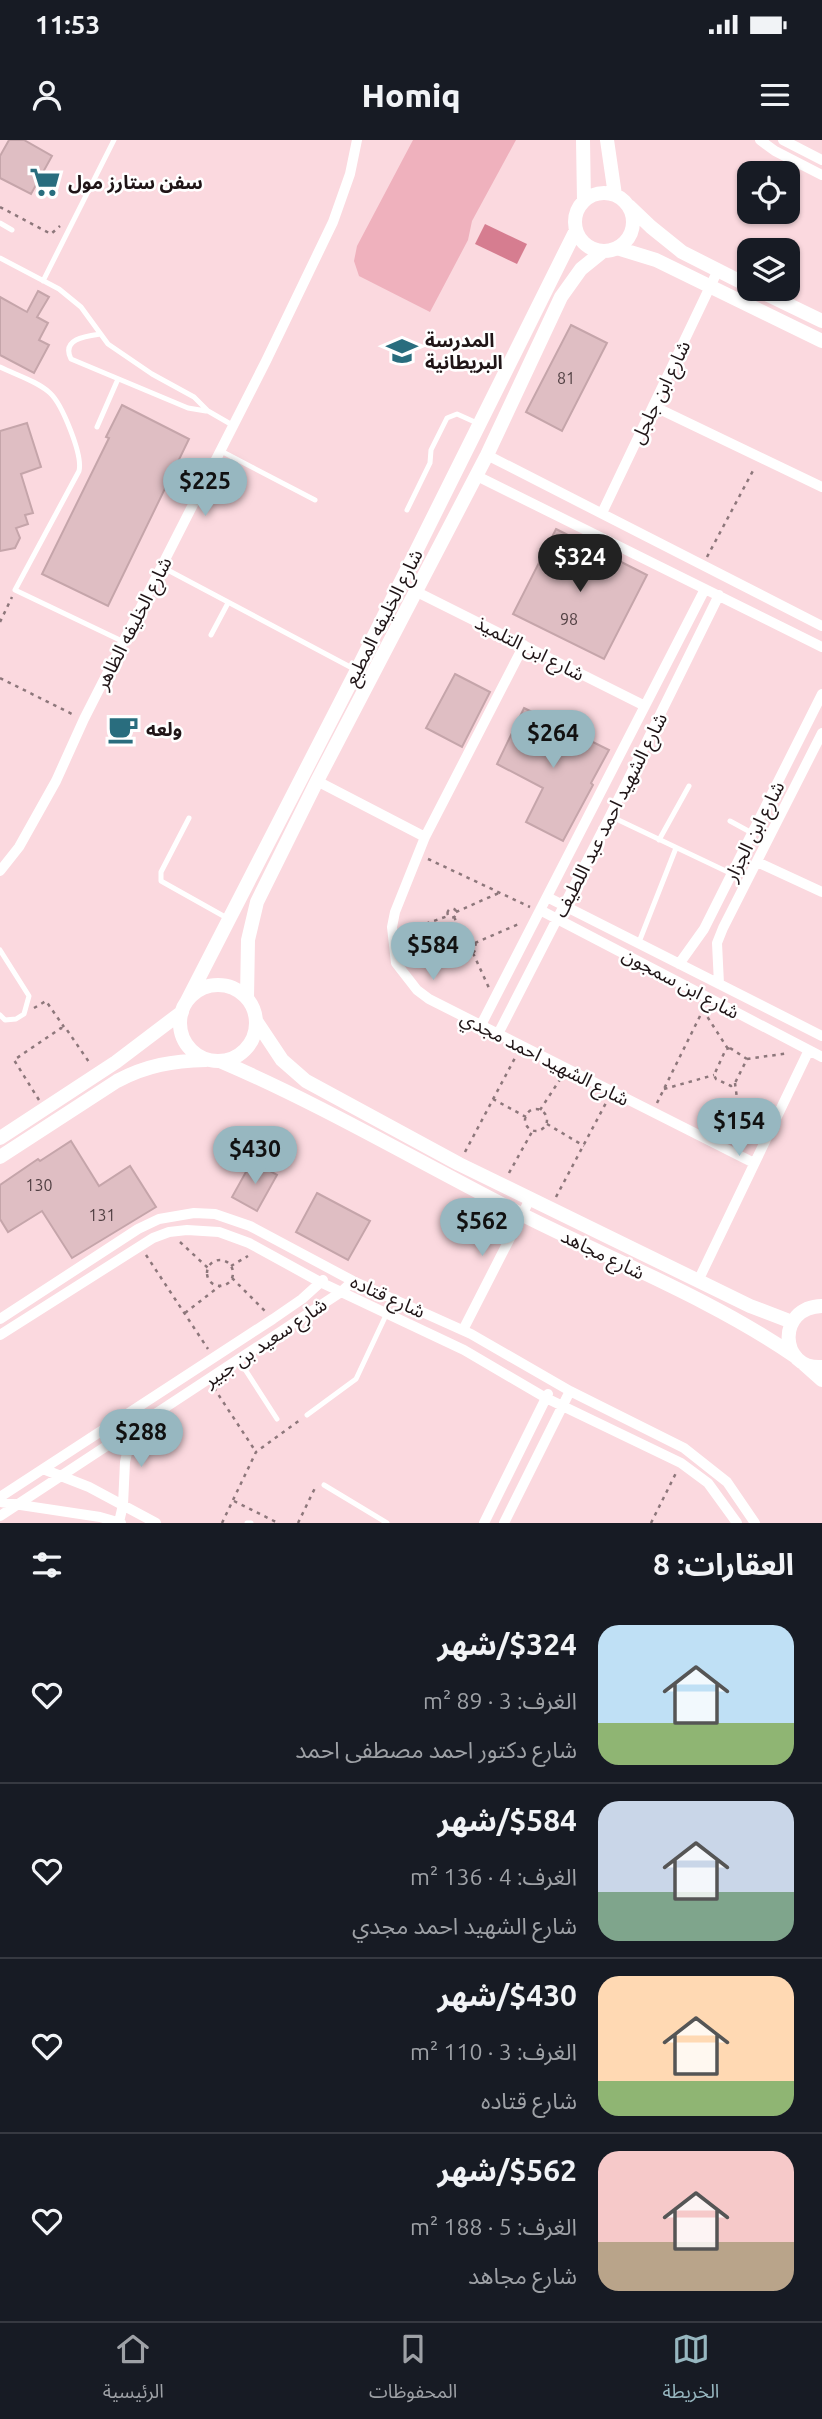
<!DOCTYPE html>
<html lang="ar">
<meta charset="utf-8">
<style>
:root{--surface:#171b24;--page:#242831;--text:#f1f3f6;--muted:#9ea1a6;--line:#363941;--accent:#97b7c0}
body{margin:0;font-family:Ubuntu,"Noto Sans Arabic",sans-serif;background:var(--page);color:var(--text);direction:rtl;height:100vh;display:flex;flex-direction:column;font-size:26px;white-space:nowrap}
*{box-sizing:border-box;margin:0}
p{font-size:23px;color:var(--muted)}
.icon{flex:none;width:38px;height:38px;fill:none;stroke:currentColor;stroke-width:2;stroke-linecap:round;stroke-linejoin:round}
.map{position:relative;height:1383px;overflow:hidden;direction:ltr}
.side{display:flex;flex-direction:column;background:var(--surface);flex:1}
.side>*{flex:none}
.fabs{position:absolute;left:737px;top:21px;display:grid;gap:14px}
.fabs a{display:grid;place-items:center;width:63px;height:63px;border-radius:14px;background:var(--surface);box-shadow:0 2px 5px #0004;font-size:35px}
.price{position:absolute;translate:-50% -60px;padding:0 16px;border-radius:24px;background:var(--accent);color:#111;font-size:23px;line-height:46px;filter:drop-shadow(0 2px 4px #0008)}
.price::after{content:'';position:absolute;left:50%;top:42px;width:21px;height:16px;margin-left:-10px;background:inherit;clip-path:polygon(0 0,100% 0,50% 100%)}
.price.current{background:#222;color:#fff}
ul{padding:0;list-style:none}
li{display:flex;align-items:center;gap:21px;height:175px;padding:0 28px}
li+li{border-top:2px solid var(--line)}
li span{display:grid;place-items:center;flex:none;width:196px;height:140px;border-radius:21px;color:#555}
li>.icon{margin-inline-start:auto}
span .icon{width:84px;height:84px;fill:#fffc;stroke-width:1}
li b{font-size:30px}
h2{display:flex;justify-content:space-between;align-items:center;height:84px;padding:0 28px;font-size:30px}
.status{display:flex;justify-content:space-between;align-items:center;height:49px;padding:0 35px;background:var(--surface);direction:ltr}
.status svg{height:19px;fill:currentColor}
header{display:flex;justify-content:space-between;align-items:center;height:91px;padding:0 28px;background:var(--surface);font-size:32px;font-weight:800}
.tabs{display:flex;justify-content:space-around;align-items:center;height:98px;border-top:2px solid var(--line);background:var(--surface);font-size:19px;color:var(--muted)}
.tabs a{display:grid;justify-items:center;gap:4px}
.tabs .current{color:var(--accent)}
.map>svg:first-child{display:block}
.green{fill:#efb1bd}
.water{fill:#d67d90}
.building{fill:#dfbec3;stroke:#c5a5aa;stroke-width:2}
.lines{fill:none;stroke-linecap:round;stroke-linejoin:round}
.path{stroke:#8d777b;stroke-width:2.5;stroke-dasharray:3.5 5;stroke-linecap:butt}
.service{stroke:#fff;stroke-width:5}
.minor{stroke:#fff;stroke-width:10}
.tertiary{stroke:#fff;stroke-width:14}
.labels{text-anchor:middle;dominant-baseline:central;stroke-width:5;stroke-linejoin:round;paint-order:stroke}
.number-label{font-size:16px;fill:#503f42}
.poi-label{font-size:19px;font-weight:bold;fill:#201517;stroke:#fff;text-anchor:start}
.street-label{font-size:19px;fill:#201517;stroke:#fff}
</style>
<div class="status"><b>11:53</b><svg viewBox="0 0 49 12"><path d="M0 12V9h3v3zM5 12V6h3v6zM10 12V3h3v9zM15 12V0h3v12zM26 1h20v11H26zM47 4h2v5h-2z"/></svg></div>
<header><svg class="icon" aria-label="menu" viewBox="0 0 24 24"><path d="M4 6h16M4 12h16M4 18h16"/></svg>Homiq<svg class="icon" aria-label="person" viewBox="0 0 24 24"><circle cx="12" cy="8" r="4"/><path d="M4 21q1-7 8-7t8 7"/></svg></header>
<div class="map">
<svg width="822" height="1383" viewBox="0 0 822 1383">
<rect width="100%" height="100%" fill="#fbd9df"/>
<path class="green" d="M413,0h103l-44,81 -4,19 -38,72 -71,-36 -5,-15 3,-15z"/>
<path class="water" d="M485,84l42,20 -10,20 -42,-20z"/>
<path class="building" d="M9,0h15l28,16 -21,38 -31,-16v-22z
M38,151l11,6 -12,20 11,6 -9,17 10,5 -15,28 -34,-18v-58l27,15z
M571,185l36,18 -45,88 -36,-19z
M122,265l67,34 -81,167 -66,-32 67,-136 -3,-1z
M27,283l14,44 -20,7 12,39 -8,2 3,9 -12,4 4,10 -5,10 -15,3v-120z
M556,389l91,46 -43,84 -91,-45z
M455,534l35,18 -28,55 -36,-19z
M524,568l85,42 -18,33 2,2 -30,56 -37,-19 17,-34 -46,-24z
M71,1001l28,45 31,-20 26,41 -84,51 -30,-47 -34,21 -8,-13v-34l38,-26 2,2z
M252,1021l25,14 -20,36 -25,-14z
M317,1053l53,28 -22,39 -52,-28z"/>
<g class="lines">
<path class="path" d="M0,67l51,27 9,-8
M707,417l48,-90
M0,482l12,-25
M0,538l74,37
M428,719l102,48
M447.5 773a4.5 4.5 0 1 1 9 0a4.5 4.5 0 1 1-9 0Z
M456,772l45,-20
M454,777l12,23
M402,792l46,-16
M462 807a7 7 0 1 1 14 0a7 7 0 1 1-14 0Z
M475,803l46,-20
M473,813l16,35
M407,821l55,-13
M34,868l12,-7 18,26
M703,870l25,39
M730,908l17,11 -12,24 -4,3 -15,-7 -2,-4 12,-26z
M747,919l42,-6
M735,943l8,62
M664,949l50,-14
M493,959l33,18
M39,960l-25,-40 47,-32 6,2 24,35
M657,963l47,-95
M525 980a11 11 0 1 1 22 0a11 11 0 1 1-22 0Z
M540,970l21,-32
M547,984l37,22
M465,1012l51,-96
M509,1033l24,-43
M556,1057l51,-96
M180,1102l28,26
M146,1115l62,94
M207 1133a13 13 0 1 1 26 0a13 13 0 1 1-26 0Z
M231,1126l17,-10
M232,1138l34,34
M185,1173l36,-28
M214,1248l42,64
M234,1361l44,22
M222,1383l34,-71 44,-32
M298,1383l17,-35
M651,1383l25,-50"/>
<path class="service" d="M0,83l12,7
M0,118l59,31 22,18 27,37 44,30 42,23 14,14 26,15
M43,141l71,-141
M100,194c-14,2 -39,5 -29,25l117,49 18,3
M0,227c16,8 37,14 50,26 12,11 33,62 29,78l-64,119 109,52
M97,287l21,-48
M221,311l94,49
M407,370l23,-47 1,-13 16,-32 10,-4 20,9
M162,427l192,102
M211,495l17,-32
M610,676l122,58
M189,678l-28,54v9l66,37
M730,681l22,12
M659,700l30,-54
M639,802l37,-94
M0,810l29,46 -5,18 -8,5 -11,1 -5,-5
M239,1220l38,59
M307,1275l49,-36 31,-66
M324,1345l63,38
M247,1383h4"/>
<path class="minor" d="M760,0l15,11 47,24
M783,0l39,20
M653,266l169,81
M487,315l335,171
M475,335l347,172
M602,373l116,-243
M415,451l230,115
M524,505l-99,192 -30,75 -3,15 4,36 21,27 12,9 325,164
M317,641l108,56
M757,722l65,30
M0,731l19,-24 37,-66 28,-62 182,-358 67,-139 17,-48 7,-34
M547,757l275,139
M540,770l282,147
M679,824l25,-35 118,-235
M719,844l-2,-41 6,-15 99,-195
M481,885l224,-436
M498,894l112,-218 109,-221
M698,1141l111,-231
M0,1179l138,-90 21,-10 35,-6 21,1 35,12 103,55 118,53 99,57 114,57 43,34 28,41
M463,1190l67,-131
M0,1195l153,-97 16,-6 18,-2 32,2 30,11 71,39 144,68 82,48 135,65 27,20 29,40
M43,1329l46,18 67,36
M0,1357l273,-178 29,-20 21,-19
M0,1362l100,15 21,6
M0,1376l341,-224 12,-11
M119,1382l4,-17 2,-43 7,-32
M484,1383l64,-129
M504,1383l66,-132"/>
<path class="tertiary" d="M583,0l1,61
M607,0l8,55
M575 82a29 29 0 1 1 58 0a29 29 0 1 1-58 0Z
M629,66l22,21 31,25 67,34
M617,108l39,12 166,81
M756,149l66,32
M180 883a38 38 0 1 1 76 0a38 38 0 1 1-76 0Z
M247,858l1,-58 9,-38 60,-121 170,-326 74,-158 20,-28 21,-17
M187,861l170,-331 219,-440
M256,881l26,39 24,21 153,83 291,142 42,16
M220,921c105,45 202,103 303,154 89,45 191,85 273,142
M0,998l116,-76 66,-50
M0,1017l117,-76c30,-16 56,-20 89,-21
M822,1166c-46,1 -43,64 0,61
M804,1224l18,16"/>
</g>
<defs>
<g id="supermarket-bare" transform="scale(2.415)"><path d="M-6-5.5h2.5l.6 2H6L4.5 2H-2.5L-4.4-4H-6ZM-1.5 3.2a1.3 1.3 0 1 0 .1 0ZM3 3.2a1.3 1.3 0 1 0 .1 0Z" fill="#296d7e" stroke="#fff" stroke-width="2.5" paint-order="stroke"/></g>
<g id="school-bare" transform="scale(2.415)"><path d="M0-5L7-2L0 1L-7-2ZM-4 1L0 2.5L4 1V4Q0 6-4 4Z" fill="#296d7e" stroke="#fff" stroke-width="2.5" paint-order="stroke"/></g>
<g id="cafe-bare" transform="scale(2.415)"><path d="M-5.5-4.5H6V0H3Q3 3.5 0 3.5H-2.5Q-5.5 3.5-5.5 0ZM3-3.2v2h1.7v-2ZM-6 4.5H4V6H-6Z" fill="#296d7e" stroke="#fff" stroke-width="2.5" paint-order="stroke"/></g>
</defs>
<g fill-rule="evenodd">
<use href="#supermarket-bare" x="45" y="42"/>
<use href="#school-bare" x="402" y="211"/>
<use href="#cafe-bare" x="123" y="589"/>
</g>
<g class="labels">
<g class="number-label">
<text x="566" y="238">81</text>
<text x="569" y="479">98</text>
<text x="39" y="1045">130</text>
<text x="102" y="1075">131</text>
</g>
<g class="poi-label">
<text x="68" y="42">سفن ستارز مول</text>
<text x="425" y="200">المدرسة<tspan x="425" dy="22">البريطانية</tspan></text>
<text x="146" y="589">ولعه</text>
</g>
<g class="street-label">
<text transform="translate(660 252) rotate(-64)">شارع ابن جلجل</text>
<text transform="translate(383 477) rotate(-63)">شارع الخليفه المطيع</text>
<text transform="translate(133 483) rotate(-63)">شارع الخليفه الظاهر</text>
<text transform="translate(530 508) rotate(27)">شارع ابن التلميذ</text>
<text transform="translate(610 675) rotate(-63)">شارع الشهيد احمد عبد اللطيف</text>
<text transform="translate(754 691) rotate(-63)">شارع ابن الجزار</text>
<text transform="translate(681 843) rotate(28)">شارع ابن سمجون</text>
<text transform="translate(545 918) rotate(27)">شارع الشهيد احمد مجدي</text>
<text transform="translate(603 1114) rotate(26)">شارع مجاهد</text>
<text transform="translate(388 1156) rotate(24)">شارع قتاده</text>
<text transform="translate(265 1202) rotate(-34)">شارع سعيد بن جبير</text>
</g>
</g>
</svg>
<div class="fabs">
<a><svg class="icon" aria-label="locate" viewBox="0 0 24 24"><circle cx="12" cy="12" r="6"/><path d="M12 2v4M12 18v4M2 12h4M18 12h4"/></svg></a>
<a><svg class="icon" aria-label="layers" viewBox="0 0 24 24"><path d="M12 4l9 5-9 5-9-5zM3 14l9 5 9-5"/></svg></a>
</div>
<b class="price" style="left:205px;top:378px">$225</b>
<b class="price current" style="left:580px;top:454px">$324</b>
<b class="price" style="left:553px;top:630px">$264</b>
<b class="price" style="left:433px;top:842px">$584</b>
<b class="price" style="left:739px;top:1018px">$154</b>
<b class="price" style="left:255px;top:1046px">$430</b>
<b class="price" style="left:482px;top:1118px">$562</b>
<b class="price" style="left:141px;top:1329px">$288</b>
</div>
<section class="side">
<h2>العقارات: 8<svg class="icon" aria-label="filters" viewBox="0 0 24 24"><path d="M4 7h16M4 17h16"/><circle cx="9" cy="7" r="2"/><circle cx="15" cy="17" r="2"/></svg></h2>
<ul>
<li><span style="background:linear-gradient(#bfe0f5 70%,#8fb573 0)"><svg class="icon" aria-label="home" viewBox="0 0 24 24"><path d="M3 11l9-7 9 7M6 9v11h12V9"/></svg></span><div><b>$324/شهر</b><p>الغرف: 3 · 89 m²</p><p>شارع دكتور احمد مصطفى احمد</p></div><svg class="icon" aria-label="heart" viewBox="0 0 24 24"><path d="M12 20l-8-8c-3-5 5-10 8-4 3-6 11-1 8 4z"/></svg></li>
<li><span style="background:linear-gradient(#c9d6e8 65%,#7fa58c 0)"><svg class="icon" aria-label="home" viewBox="0 0 24 24"><path d="M3 11l9-7 9 7M6 9v11h12V9"/></svg></span><div><b>$584/شهر</b><p>الغرف: 4 · 136 m²</p><p>شارع الشهيد احمد مجدي</p></div><svg class="icon" aria-label="heart" viewBox="0 0 24 24"><path d="M12 20l-8-8c-3-5 5-10 8-4 3-6 11-1 8 4z"/></svg></li>
<li><span style="background:linear-gradient(#ffd9b3 75%,#8fb573 0)"><svg class="icon" aria-label="home" viewBox="0 0 24 24"><path d="M3 11l9-7 9 7M6 9v11h12V9"/></svg></span><div><b>$430/شهر</b><p>الغرف: 3 · 110 m²</p><p>شارع قتاده</p></div><svg class="icon" aria-label="heart" viewBox="0 0 24 24"><path d="M12 20l-8-8c-3-5 5-10 8-4 3-6 11-1 8 4z"/></svg></li>
<li><span style="background:linear-gradient(#f6c9c9 65%,#b9a48a 0)"><svg class="icon" aria-label="home" viewBox="0 0 24 24"><path d="M3 11l9-7 9 7M6 9v11h12V9"/></svg></span><div><b>$562/شهر</b><p>الغرف: 5 · 188 m²</p><p>شارع مجاهد</p></div><svg class="icon" aria-label="heart" viewBox="0 0 24 24"><path d="M12 20l-8-8c-3-5 5-10 8-4 3-6 11-1 8 4z"/></svg></li>
</ul>
</section>
<nav class="tabs">
<a class="current"><svg class="icon" aria-label="map" viewBox="0 0 24 24"><path d="M3 6l6-2 6 2 6-2v14l-6 2-6-2-6 2zM9 4v14M15 6v14"/></svg>الخريطة</a>
<a><svg class="icon" aria-label="saved" viewBox="0 0 24 24"><path d="M7 4h10v16l-5-4-5 4z"/></svg>المحفوظات</a>
<a><svg class="icon" aria-label="home" viewBox="0 0 24 24"><path d="M3 11l9-7 9 7M6 9v11h12V9"/></svg>الرئيسية</a>
</nav>
